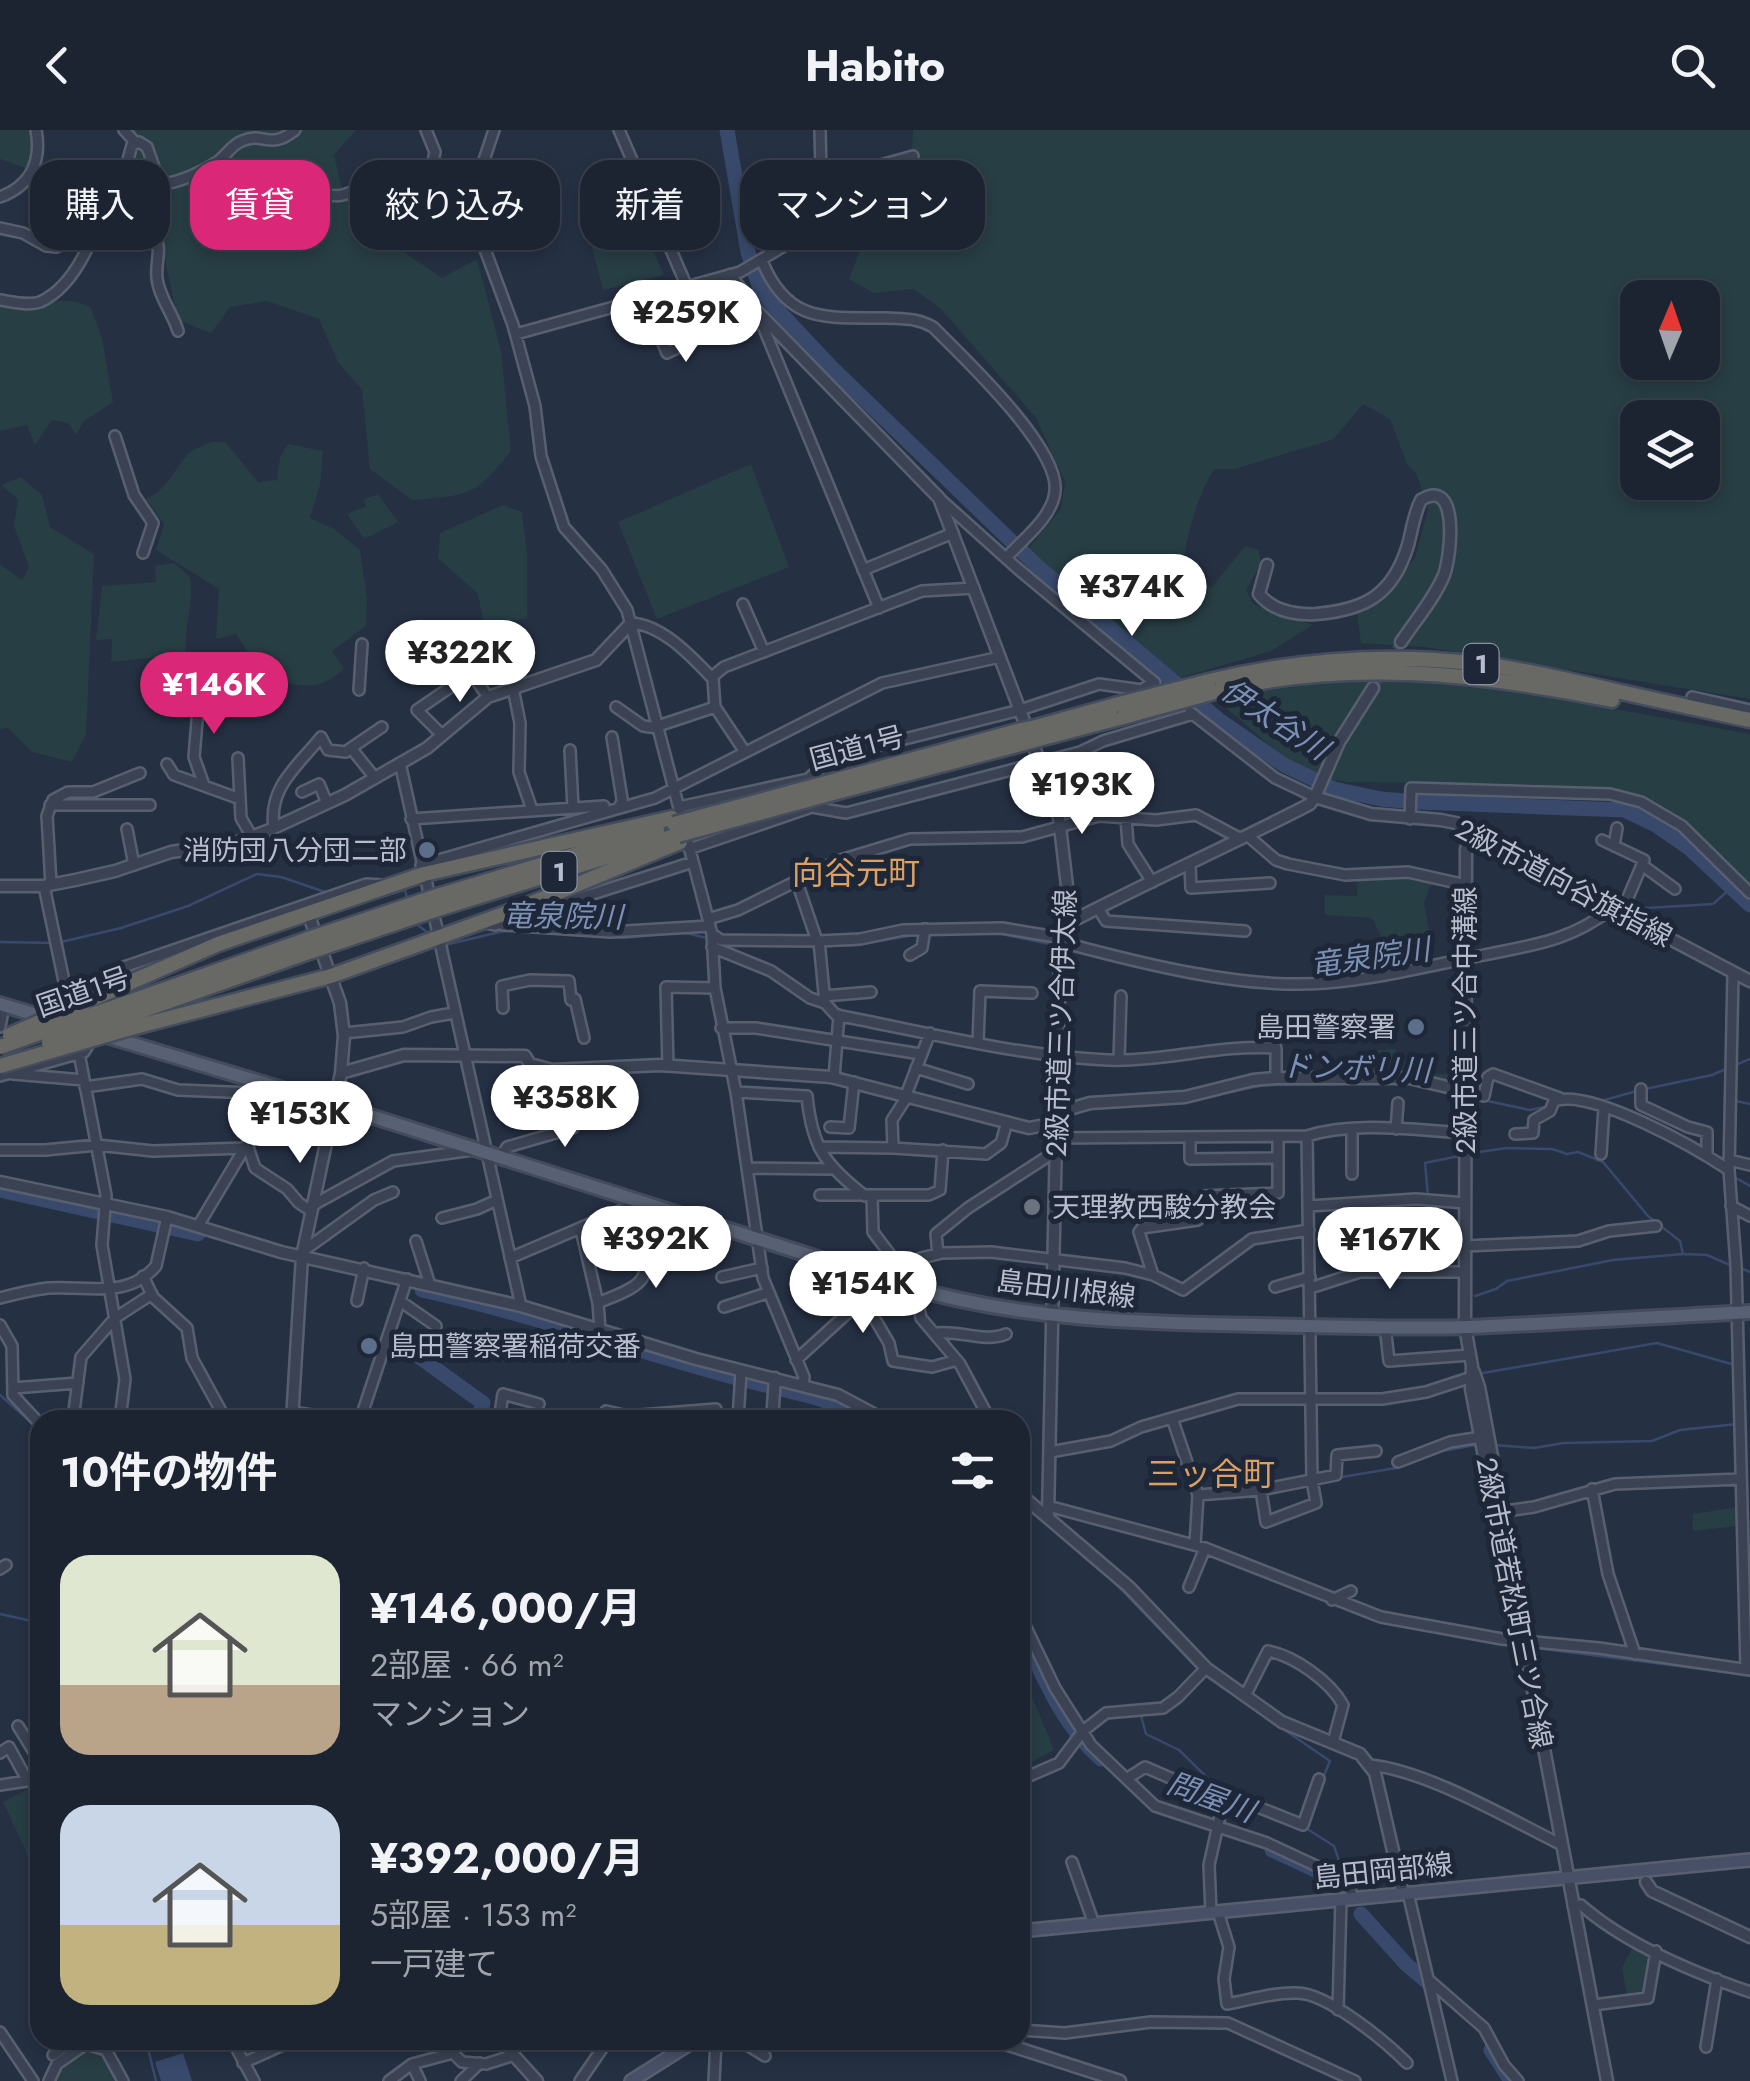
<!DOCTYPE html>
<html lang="ja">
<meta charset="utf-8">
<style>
:root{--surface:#1c2432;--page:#29303e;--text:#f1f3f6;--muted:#a0a4ac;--line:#3a414d;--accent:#db2777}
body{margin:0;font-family:Jost,"Noto Sans JP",sans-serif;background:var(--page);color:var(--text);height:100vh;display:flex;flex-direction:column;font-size:38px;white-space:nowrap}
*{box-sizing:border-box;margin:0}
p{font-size:32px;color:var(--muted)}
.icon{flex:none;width:55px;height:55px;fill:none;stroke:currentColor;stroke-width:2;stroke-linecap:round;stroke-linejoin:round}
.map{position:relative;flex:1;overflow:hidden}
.side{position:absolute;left:30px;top:1280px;width:1000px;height:640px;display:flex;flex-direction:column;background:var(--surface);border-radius:30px;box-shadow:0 5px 15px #0003,0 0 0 2px var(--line)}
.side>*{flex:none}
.top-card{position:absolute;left:30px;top:30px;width:1000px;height:90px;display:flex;gap:20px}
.needle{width:65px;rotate:2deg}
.fabs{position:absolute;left:1620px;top:150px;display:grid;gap:20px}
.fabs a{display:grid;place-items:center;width:100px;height:100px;border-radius:20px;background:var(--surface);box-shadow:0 5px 15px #0003,0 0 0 2px var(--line);font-size:50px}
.price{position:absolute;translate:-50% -85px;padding:0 22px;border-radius:35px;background:#fff;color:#222;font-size:32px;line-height:65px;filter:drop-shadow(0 2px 5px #0008)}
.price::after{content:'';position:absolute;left:50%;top:60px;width:30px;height:22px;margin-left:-15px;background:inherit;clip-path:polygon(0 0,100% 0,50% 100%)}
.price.selected{background:var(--accent);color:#fff}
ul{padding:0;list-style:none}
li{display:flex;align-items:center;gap:30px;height:250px;padding:0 30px}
li span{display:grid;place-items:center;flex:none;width:280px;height:200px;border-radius:30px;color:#555}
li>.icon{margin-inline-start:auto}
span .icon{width:120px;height:120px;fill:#fffc;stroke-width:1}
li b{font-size:42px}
h2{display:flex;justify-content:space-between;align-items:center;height:120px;padding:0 30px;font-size:42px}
.pill{padding:0 35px;border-radius:30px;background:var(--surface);box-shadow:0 5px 15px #0003,0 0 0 2px var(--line);font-size:35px;line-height:90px}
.pill.selected{background:var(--accent);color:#fff}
header{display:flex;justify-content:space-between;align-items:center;height:130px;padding:0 30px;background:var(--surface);font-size:45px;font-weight:700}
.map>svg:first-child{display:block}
.green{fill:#273e44;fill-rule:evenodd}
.water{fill:#38496b}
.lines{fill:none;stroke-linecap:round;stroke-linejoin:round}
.stream{stroke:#38496b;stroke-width:2.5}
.river{stroke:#38496b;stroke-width:15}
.tertiary-tunnel{stroke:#3b4558;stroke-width:10;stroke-dasharray:10 5;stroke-linecap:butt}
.minor-casing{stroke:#586070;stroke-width:14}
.tertiary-casing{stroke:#586070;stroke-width:15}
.secondary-casing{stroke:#586070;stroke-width:16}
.primary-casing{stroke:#434b5c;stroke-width:18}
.trunk-casing{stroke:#444d5d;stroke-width:19}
.minor{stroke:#3a4253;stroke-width:9}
.tertiary{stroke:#3a4253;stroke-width:10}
.secondary{stroke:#475066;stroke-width:11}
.primary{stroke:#586173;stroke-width:12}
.trunk{stroke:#686864;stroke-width:14}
.trunk-bridge-casing{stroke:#444d5d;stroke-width:19;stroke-linecap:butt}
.trunk-bridge{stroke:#686864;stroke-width:14}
.service-dot{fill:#5c6f8a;stroke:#1e2738;stroke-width:4}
.worship-dot{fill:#6b7280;stroke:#1e2738;stroke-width:4}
.labels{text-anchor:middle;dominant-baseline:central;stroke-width:10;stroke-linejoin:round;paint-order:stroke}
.shield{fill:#1e2738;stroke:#8990a0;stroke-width:2.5}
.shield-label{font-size:25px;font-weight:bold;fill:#b7bdcc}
.street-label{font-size:28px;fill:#b7bdcc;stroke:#1e2738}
.poi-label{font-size:28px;fill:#b7bdcc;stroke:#1e2738;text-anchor:end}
.water-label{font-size:30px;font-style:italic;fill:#7c90b5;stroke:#1e2738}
.quarter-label{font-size:32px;fill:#dba063;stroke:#1e2738}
</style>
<header><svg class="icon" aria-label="back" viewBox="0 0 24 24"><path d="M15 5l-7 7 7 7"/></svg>Habito<svg class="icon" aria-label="search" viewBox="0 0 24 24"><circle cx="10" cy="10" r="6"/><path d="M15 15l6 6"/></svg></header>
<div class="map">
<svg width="1750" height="1951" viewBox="0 0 1750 1951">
<rect width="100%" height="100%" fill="#253043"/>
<path class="green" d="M0,0h34l1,30 -7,9 -28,-10z
M130,0h226l-22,25 10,42 35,38 63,43 35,-19 24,92 10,100c-37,46 -41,44 -99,49l-42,-31 -8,-79 -24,-28 -19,-43 -52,-18 -37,6 -19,26 -33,-13 -19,-88 -42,-15 15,-72z
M913,0h837v569l-325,-52 -64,-4 -4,-29 24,-12 34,-44 13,-49 -11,-34 -10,-11 -17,-45 -27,-15 -29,35 -99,30h-21c-21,36 -30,76 -33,117l31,1 33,-41 14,4 2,14 -15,26 7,14 60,21 -42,26 -92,27 -152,-128 34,-41 4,-27 -29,-64 -95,-109 -27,-20 -40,4 -25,-14 13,-34 29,-50 20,-23zM1638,168h64v64h-64zM1638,288h64v64h-64z
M631,70l33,75 -61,15 -20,-77z
M0,169l25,11c23,-7 43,-16 66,-2l11,30 11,64 -30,20 -7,13 -8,-12 -16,-3 -17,25 -8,-20 -27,6z
M211,312h14l33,40 19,-2 3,-23 8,-13 35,7 -3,34 -10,33 24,11 26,21 7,48 -1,28 -34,25 12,18c-26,25 -57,20 -84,-3 -10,-7 -17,-22 -24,-32l-20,5 3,-50 -63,-39 8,-26 -18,-25c20,-8 28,-30 42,-45 5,-5 16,-8 23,-12z
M751,334l38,103 -132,52 -39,-97z
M21,347l21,18 8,32 44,27 -8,181 -14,27 -40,-10 -24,-24 -8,1v-165l22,16 7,-13 -15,-41 4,-27 -17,-14z
M378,364l20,28 -34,17 -17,-25 19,-8 -3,-6z
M503,375l19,7 5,41v65l-43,8 -6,-32 -40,-36 2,-25z
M174,433l16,14c4,30 -6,46 -4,77l-75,8 1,-23 -16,1 6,-54 54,-4 -1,-16z
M1364,548c130,7 257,32 386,56v157l-53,-52 -62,-36 -102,-19 -184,-2 -43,-5 -82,-71 9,-11z
M1403,744l39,6 -12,7 -6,16 7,38 -39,17 -20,-40 -47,-3v-20l32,1 1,-19z
M1394,919l27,25h31l3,10 -152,-11 -1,-2h54l14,-20z
M1738,1377v19l-45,5v-17z
M1020,1537l34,83 -34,18z
M29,1659l11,1v92l-37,-80z
M1635,1814l17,10 -6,37 -5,6h-14l-5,-30z
M88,1917c19,4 22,18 30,34h-66l8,-17z"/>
<path class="water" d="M183,1923l9,28h-31l-6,-19z"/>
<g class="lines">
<path class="stream" d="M359,773l46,-13 2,8
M1630,779l83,-5 18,-16
M417,794l13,11
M997,803l57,12
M0,812l53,1
M61,812l60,-14 67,-22 69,-32 24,3 47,16
M714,812l6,3 95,1
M445,815l63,-15 116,8 57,-6 26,6
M823,816l34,-1 63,-11
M1066,818l56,14
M1505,825c39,-4 76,-19 109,-40
M868,951l31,8
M1645,959l67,-14 38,-16
M1469,967l61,13 19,-4
M1187,971l77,-16 145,-2 13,3
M1736,971l14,3
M1597,972l40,-11
M1097,978l62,-4
M1605,982l48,20
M1063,989l26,-11
M1472,1023l35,-5 45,1 15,5 11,-2 25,10 45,54 32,25 3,13
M1734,1047l16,9
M1428,1065l-3,-32 39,-8
M1738,1137l12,5
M1475,1166l21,-7 11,-8 106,-21 70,-6 24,1 23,10
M1483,1243l174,-30 78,22
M0,1265l40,35
M1494,1315l40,3 30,-5 88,-2 28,-11 57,-6
M1342,1347l54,-9 46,-17 34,-6
M1020,1372l92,78 85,88
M1236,1435l137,55 147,26
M0,1484l36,8 4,4
M1528,1517l222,28
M1203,1544l127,87 -7,17
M1141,1586l5,18 33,16 45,44
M1234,1672l20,8
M1304,1697l30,19 10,29
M146,1910l10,41"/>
<path class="river" d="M727,0l21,122 12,37 10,13 61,65 206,199 182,154 65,45 50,24 47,10 36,3 207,8 32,15 33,23 61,57
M0,1060l198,44
M422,1160c103,23 203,57 304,85 52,15 96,19 146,45
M393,1208l90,65 -3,10 27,7
M1020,1497c22,47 42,98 81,132
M1272,1720l58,27 14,12
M1361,1784l46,51 29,24
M1491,1920l20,31"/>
<path class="tertiary-tunnel" d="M1373,558l28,-46"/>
<g class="minor-casing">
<path id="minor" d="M124,0l12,13
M494,0l-12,36 -2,70 33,89 22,81 6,50 23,71 38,43 25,40 85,324 3,54 21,104 27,186 41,99 -1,7
M619,0l68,157
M821,41l49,-3 43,-12
M326,64c22,8 36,-14 59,-12 14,1 23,12 35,18 18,10 39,15 59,23
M0,67c30,-11 42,-35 36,-67
M424,72l11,-50 -9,-22
M0,98l23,5 23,13 10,1 31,-14 31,-5 34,4c12,16 3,28 5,46 2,19 16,36 21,53
M118,98l2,-39 12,-44 7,-3 8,5 12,34 4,3c17,-2 39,-12 54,-22 9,-6 14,-17 25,-21 22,-10 27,10 53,-11
M762,131c26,64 65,56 125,57 17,1 31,0 46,9 30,30 127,121 122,164 -2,26 -33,49 -49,67
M644,168l23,55 28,-13 -19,-50
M0,170c12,2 29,6 40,2 27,-12 44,-44 54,-69
M758,184l121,294
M516,204l224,-62 51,-30 18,-17 8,-16 4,-38 -1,-41
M115,306l19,59 19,28 -10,30
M939,368l79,71 137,114
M863,440l90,-37
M743,474l21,48
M631,493c32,2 61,34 82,56l2,28 30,45
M487,507l-19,24 3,12 17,24
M712,547l12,-10 198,-76 52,-3
M513,558l7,35 -1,49 13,38
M359,560l3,-46
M199,567l-5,60 10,28
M1692,567l58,13
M616,577l27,19 15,2
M1190,582l85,66 40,19
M658,596l57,-19
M442,605l-25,-25 54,-37
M612,607l11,68h-3
M351,618l31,-21
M570,620l3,58
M238,628l3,60 11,19
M400,633l121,543
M167,634l7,11 66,24
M302,662l17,-8 8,19
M1054,668l13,-5 28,-2 -8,-42
M50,675h100
M679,677l129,-28 22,-20 11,-4 179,-45 79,-26 43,6 11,-8
M1126,688l2,26 24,38
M411,689l193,-13
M1410,689l1,-31 199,6 31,8 41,24 68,67
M274,698c-6,-41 23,-61 47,-91l7,13 18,2 5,-4 24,30
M127,699l7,36
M1248,706l28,24 12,4 57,11 63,-3 58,13
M1602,710l42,20 -23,54
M1614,716l3,-18
M689,719l123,-42 34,6 234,-61 23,-11 90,-27
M421,735l234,-67 227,-115 118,-26
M1642,735l33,24
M1190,736l1,22 79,-5
M797,752l20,59
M51,754l-4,-68 6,-16 15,-8h25l47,-19
M44,756l26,124
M1098,778l8,13 139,10
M708,789l30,-9 99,-49 73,-22 112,-2 77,-21 57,4 40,-5 45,24
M485,793l10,2 198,-63
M503,795l107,7 99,-6
M712,804l9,6 98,1 41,-2 43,-9 99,-2 60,10
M819,811l6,62 11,12c90,17 181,41 272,45 56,2 112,-16 168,-12v30
M1061,812c78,21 184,48 264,41 53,-4 107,-18 159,-28 49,-10 86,-14 127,-46
M712,817l59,24 39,27 15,5
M910,825l12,-7 3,-19
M1733,843l-4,197 7,95 10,404
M824,866l47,-4
M85,869l24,-27 257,-88 17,1
M575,869l9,39
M503,878l-1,-22 28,-6 39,1 2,19
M0,897l4,-22
M721,898h35l165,26
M344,903l59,-6 28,-10 23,-4
M978,912l2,-51 52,2
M79,923l27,142 -4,50 23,134 -5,41
M1119,930l2,-64
M668,936l-2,-79 49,1
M916,938l52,16
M13,944l71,6
M0,946l84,-24 8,-13
M834,948l5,-63
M85,957l57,-8 36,11 75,3 19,-8
M1641,959v16l47,22 19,5v23
M1465,961l19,5 4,-19 5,-3 67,24
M736,962l71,4c5,52 18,68 58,100
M906,965l24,-62
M830,997l19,1 5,-46
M1396,999l2,-26
M1352,1001v43
M1515,1004l18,-1 1,-13 16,-9 4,-10c37,-13 142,47 175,69
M1056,1008l251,-2c49,-15 106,-6 157,-3
M1190,1009v20l88,-1
M247,1014l8,24 32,21 12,14 12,8
M819,1017l74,1 93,6 15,-11 6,-21
M893,1018l-1,-28 16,-25
M0,1020h45l52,-5 56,6 92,-3
M1601,1024l3,-46
M501,1027l6,-10 66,-19 10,-16
M1729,1030l21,5
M747,1038l87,1
M820,1065h109l11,-5 3,-40
M872,1066l1,36 35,46 1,9
M1202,1066l76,-3v-56
M313,1075l80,-44 80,-11
M1309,1076l107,-7 49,4
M1731,1076l19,10
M442,1088l35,-9 20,-9
M198,1096l55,-92 19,-49
M581,1100l17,73
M416,1111l14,44
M1465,1116l113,-5 31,-10 47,-5
M303,1121l71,-51 19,-8
M938,1124l-2,-20 32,-26 88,-57
M510,1128l131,-56
M1153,1145l-14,-43 3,-4 56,-8
M143,1146l10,21 34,31 5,30 34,62
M722,1147l40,-9
M1275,1157l35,-10
M915,1158l6,30 39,46 30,56
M1310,1158l50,-16h105
M0,1168c15,-4 32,-8 48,-10 38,-3 79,12 108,-22l11,-49
M863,1169l26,44 4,18 39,6 25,-7
M357,1171l7,-33
M400,1171l36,25
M724,1177l43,-14
M0,1195l12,21 1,49 27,29
M1385,1196l4,35 81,-6
M600,1200l-2,-27c29,-13 61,-19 41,-55
M937,1203c23,-3 47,10 69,1
M796,1230l89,-81 36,-21 21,-5 49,-1 134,16 28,7 30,15 69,-51 57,-9
M13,1258l65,-5
M606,1281l22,5 88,-7
M292,1282l52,8
M1172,1288l26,77 -3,50
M73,1289l8,-62 34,-39 37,-24
M47,1290h27
M360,1290l47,-141
M499,1290l4,-26 36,10
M738,1290l3,-49
M1050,1322l61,-11 30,-14 97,-28h144l44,-7 46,-15
M1398,1332l52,-20 31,-5
M1592,1359l16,85 27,80
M1261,1360l5,32 50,-19 -4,-23 -5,-344
M1198,1365l63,-5 75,-15 1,-20 39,-4
M1048,1376l157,42 176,69 121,22 97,9 151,22
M1498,1382l36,-5 81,-23 126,-5
M0,1439l6,-4
M1189,1457l16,-39
M1332,1470l19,-9
M1020,1485l35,73 36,57 64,61 112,37 73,34 10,11 3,11
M1245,1566l23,-45c26,5 62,30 75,54l-10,37
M18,1596l22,36
M0,1623l9,-6 17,31
M1370,1635c58,6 139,54 192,80
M1128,1648l17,-11 78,34
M1020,1650l39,-17 24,-32 23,-18 57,-5 15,-11 28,-29
M0,1655l40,-6
M1072,1732l22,62
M1408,1763l44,188
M1573,1776l8,-1c43,38 114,68 169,87
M1211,1782l-2,-47 16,-71 78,31 16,-46
M1218,1782l11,35 -5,32 3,25c23,-4 47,-12 70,-11 30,0 88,48 110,70
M1430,1851l54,47 20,37 14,16
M1593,1875l55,-7 8,-47
M1338,1880l3,-110
M1020,1900l45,3 86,-11 77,1 127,58
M0,1902l33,49
M232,1910l22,41
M739,1910l26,16
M1706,1917l11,-68
M53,1925l22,-15
M243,1933l51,-23
M412,1934l8,17
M49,1951l8,-17 29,-20 20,6 17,31
M389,1951l23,-17 41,-11 9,9 24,2 28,-9
M461,1951l19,-18
M580,1951l28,-41
M714,1951l2,-41"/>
</g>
<g class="tertiary-casing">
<path id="tertiary" d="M730,145l27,36 182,187 119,312 9,76 -7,61 -12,569
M1267,435l-8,29c14,17 37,21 57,20 49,-4 77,-19 92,-69 4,-15 6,-31 13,-45 39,-24 30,56 23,75 -10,24 -29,46 -43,67
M1315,667l24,-55 34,-54
M1471,704l-5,15 -1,478 7,39 -1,23 39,203 6,9 91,480
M0,756h44l31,-6 40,-9 56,-19 64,-9 32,-12 78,-36 82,-47 61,-51 108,-37 35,-37
M1063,796c82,-43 166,-80 247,-122l5,-7 56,17 70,6 15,3 15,11 279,147
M341,943l63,-18 121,1 5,8 22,6 108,-5 171,12 198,51 27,-5
M1056,983l34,-10 95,-6 68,-17 23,-2h133l56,13
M0,1052l167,35 114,35 240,54 175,53 142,36 47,25
M1474,1242l5,15 38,202 -1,11
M292,1290l10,-164 39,-183 3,-37 -4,-33 -32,-90
M772,1290l3,-42
M1020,1364l109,93 77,81 76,54 78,32 15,19 28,121
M1646,1752l6,9 98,46
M500,1910l37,41
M993,1910l127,41"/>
</g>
<g class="secondary-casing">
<path id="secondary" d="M1020,1801l730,-71
M631,1951l65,-41"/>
</g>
<g class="primary-casing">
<path id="primary" d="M0,874l50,15
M103,905l230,69 576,183c113,33 230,36 347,38 71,1 142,4 213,2 94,-4 187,-10 281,-15"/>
</g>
<g class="trunk-casing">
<path id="trunk" d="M1209,551c90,-22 180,-28 272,-17 43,5 85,16 127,25 47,11 95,21 142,31
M1218,561c131,-33 263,-17 394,9
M1036,597l79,-22
M1039,609l84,-22
M833,651l188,-51
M837,662l188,-49
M437,766l220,-66
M441,778l237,-73
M115,859l103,-45 206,-70 248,-56
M120,875l185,-65
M124,887l185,-65
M131,898l200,-52 189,-68 160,-66"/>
</g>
<use href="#minor" class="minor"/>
<use href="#tertiary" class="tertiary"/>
<use href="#secondary" class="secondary"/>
<use href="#primary" class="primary"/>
<use href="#trunk" class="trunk"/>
<g class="trunk-bridge-casing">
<path id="trunk-bridge" d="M1115,575l94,-24
M1123,587l95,-26
M1021,600l15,-3
M1025,613l14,-4
M674,694l159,-43
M678,705l159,-43
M305,810l132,-44
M309,822l132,-44
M10,905l105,-46
M49,913l75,-26
M0,917l120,-42
M0,936l131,-38"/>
</g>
<use href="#trunk-bridge" class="trunk-bridge"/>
</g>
<g class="service-dot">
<circle cx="427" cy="720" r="10"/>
<circle cx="1416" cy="897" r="10"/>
<circle cx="369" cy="1216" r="10"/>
</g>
<circle class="worship-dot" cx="1032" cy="1077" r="10"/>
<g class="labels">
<g class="shield">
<rect x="1463.5" y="514" width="35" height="40" rx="8"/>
<rect x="541.5" y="722" width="35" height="40" rx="8"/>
</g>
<g class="shield-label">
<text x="1481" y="534">1</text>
<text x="559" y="742">1</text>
</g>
<g class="street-label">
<text transform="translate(857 618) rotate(-15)">国道1号</text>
<text transform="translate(1564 753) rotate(28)">2級市道向谷旗指線</text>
<text transform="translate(83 862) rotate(-19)">国道1号</text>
<text transform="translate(1465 890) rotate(-90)">2級市道三ツ合中溝線</text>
<text transform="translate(1061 893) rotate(-88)">2級市道三ツ合伊太線</text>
<text transform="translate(1066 1159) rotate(7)">島田川根線</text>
<text transform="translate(1514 1473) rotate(79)">2級市道若松町三ツ合線</text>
<text transform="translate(1383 1741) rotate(-6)">島田岡部線</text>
</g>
<g class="poi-label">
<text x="407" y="720">消防団八分団二部</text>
<text x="1396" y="897">島田警察署</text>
<text x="1052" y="1077" text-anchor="start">天理教西駿分教会</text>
<text x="389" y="1216" text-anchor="start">島田警察署稲荷交番</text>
</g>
<g class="water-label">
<text transform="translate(1275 589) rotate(33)">伊太谷川</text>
<text transform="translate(563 786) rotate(1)">竜泉院川</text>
<text transform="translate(1370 827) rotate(-8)">竜泉院川</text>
<text transform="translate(1356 938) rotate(2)">ドンボリ川</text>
<text transform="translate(1211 1667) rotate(20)">問屋川</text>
</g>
<g class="quarter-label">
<text x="856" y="743">向谷元町</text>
<text x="1211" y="1344">三ッ合町</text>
</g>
</g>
</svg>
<div class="fabs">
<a><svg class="needle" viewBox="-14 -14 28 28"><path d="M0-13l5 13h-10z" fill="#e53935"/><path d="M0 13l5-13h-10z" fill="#a0a4ac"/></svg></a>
<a><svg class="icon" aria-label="layers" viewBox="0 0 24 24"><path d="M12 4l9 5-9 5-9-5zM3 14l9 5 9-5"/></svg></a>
</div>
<b class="price" style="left:686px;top:235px">¥259K</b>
<b class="price" style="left:1132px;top:509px">¥374K</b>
<b class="price" style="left:460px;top:575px">¥322K</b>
<b class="price selected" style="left:214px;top:607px">¥146K</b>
<b class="price" style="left:1082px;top:707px">¥193K</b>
<b class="price" style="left:565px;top:1020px">¥358K</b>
<b class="price" style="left:300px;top:1036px">¥153K</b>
<b class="price" style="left:656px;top:1161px">¥392K</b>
<b class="price" style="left:1390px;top:1162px">¥167K</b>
<b class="price" style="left:863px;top:1206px">¥154K</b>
<div class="top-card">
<a class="pill">購入</a>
<a class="pill selected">賃貸</a>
<a class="pill">絞り込み</a>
<a class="pill">新着</a>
<a class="pill">マンション</a>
</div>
<section class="side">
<h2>10件の物件<svg class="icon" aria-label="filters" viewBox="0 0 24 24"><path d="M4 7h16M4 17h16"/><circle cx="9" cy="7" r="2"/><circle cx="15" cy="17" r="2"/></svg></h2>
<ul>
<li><span style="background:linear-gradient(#dfe7d0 65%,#b9a48a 0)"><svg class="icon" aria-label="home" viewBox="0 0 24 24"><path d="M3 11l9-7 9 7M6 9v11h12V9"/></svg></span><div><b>¥146,000/月</b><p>2部屋 · 66 m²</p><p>マンション</p></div></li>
<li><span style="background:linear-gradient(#c9d6e8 60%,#c2b280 0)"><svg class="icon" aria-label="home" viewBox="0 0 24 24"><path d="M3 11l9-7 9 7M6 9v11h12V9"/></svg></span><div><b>¥392,000/月</b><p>5部屋 · 153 m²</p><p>一戸建て</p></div></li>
</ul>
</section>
</div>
